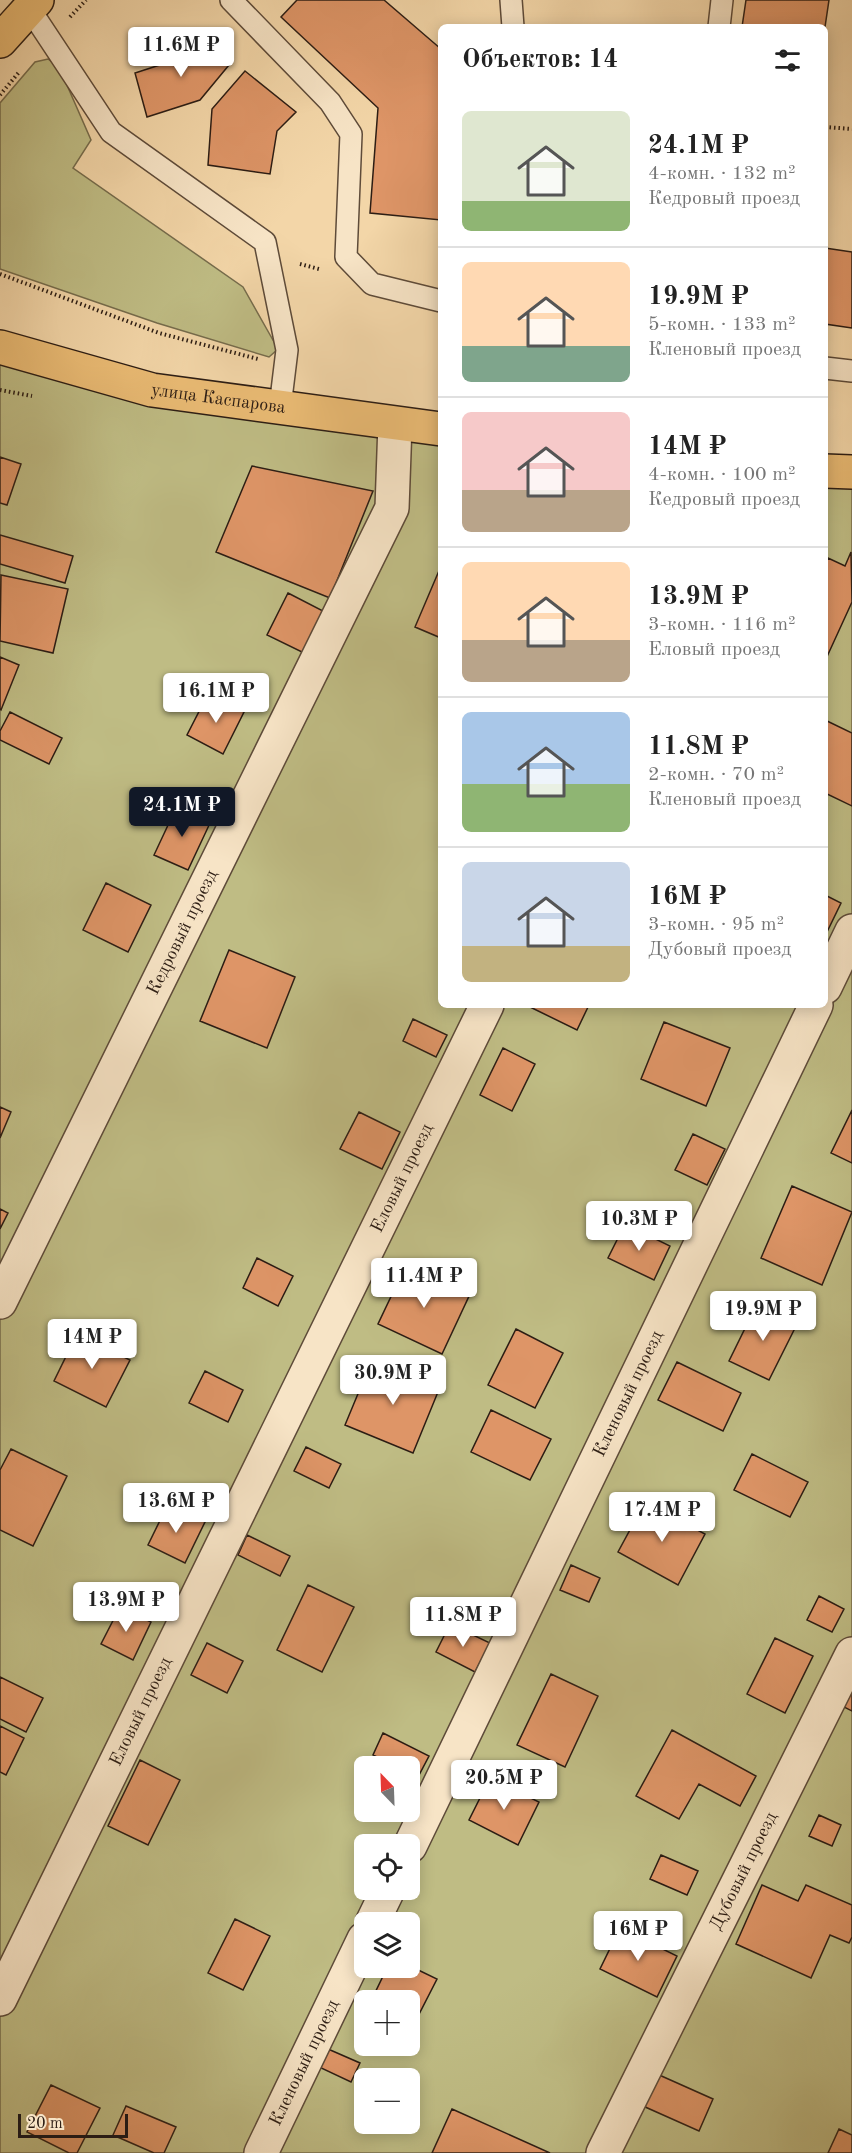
<!DOCTYPE html>
<html lang="ru">
<meta charset="utf-8">
<style>
:root{--surface:#fff;--page:#f2f2f2;--text:#222;--muted:#767676;--line:#e0e0e0;--accent:#111827}
body{margin:0;font-family:"Old Standard TT",serif;background:var(--page);color:var(--text);height:100vh;display:flex;flex-direction:column;font-size:22px;white-space:nowrap}
*{box-sizing:border-box;margin:0}
p{font-size:20px;color:var(--muted)}
.icon{flex:none;width:33px;height:33px;fill:none;stroke:currentColor;stroke-width:2;stroke-linecap:round;stroke-linejoin:round}
.map{position:relative;flex:1;overflow:hidden}
.side{position:absolute;left:438px;top:24px;width:390px;height:984px;display:flex;flex-direction:column;background:var(--surface);border-radius:9px;box-shadow:0 3px 15px #0003}
.side>*{flex:none}
.needle{width:39px;rotate:337deg}
.controls{position:absolute;left:354px;top:1756px;display:grid;gap:12px}
.controls a{display:grid;place-items:center;width:66px;height:66px;border-radius:9px;background:var(--surface);box-shadow:0 3px 15px #0003;font-size:30px}
.scale{position:absolute;left:18px;bottom:15px;width:110px;box-sizing:border-box;padding-left:6px;border:3px solid #2c1d14;border-top:0;font-size:16px;line-height:21px;white-space:nowrap;color:#2c1d14;-webkit-text-stroke:4px #f7e4c6;paint-order:stroke}
.price{position:absolute;translate:-50% -51px;padding:0 14px;border-radius:6px;background:#fff;color:#222;font-size:20px;line-height:39px;filter:drop-shadow(0 2px 3px #0008)}
.price::after{content:'';position:absolute;left:50%;top:36px;width:18px;height:14px;margin-left:-9px;background:inherit;clip-path:polygon(0 0,100% 0,50% 100%)}
.price.selected{background:var(--accent);color:#fff}
ul{padding:0;list-style:none}
li{display:flex;align-items:center;gap:18px;height:150px;padding:0 24px}
li+li{border-top:2px solid var(--line)}
li span{display:grid;place-items:center;flex:none;width:168px;height:120px;border-radius:9px;color:#555}
li>.icon{margin-inline-start:auto}
span .icon{width:72px;height:72px;fill:#fffc;stroke-width:1}
li b{font-size:26px}
h2{display:flex;justify-content:space-between;align-items:center;height:72px;padding:0 24px;font-size:26px}
.map>svg:first-child{display:block}
.green{fill:#bfbc84;stroke:#766c4c;stroke-width:1.5;fill-rule:evenodd}
.building{fill:#de9567;stroke:#2c1d14;stroke-width:1.5}
.lines{fill:none;stroke-linecap:round;stroke-linejoin:round}
.lane-casing{stroke:#5e4b39;stroke-width:24}
.street-casing{stroke:#5e4b39;stroke-width:36}
.primary-casing{stroke:#2c1d14;stroke-width:36}
.path{stroke:#2c1d14;stroke-width:4;stroke-dasharray:1.5 3;stroke-linecap:butt}
.lane{stroke:#f7e4c6;stroke-width:21}
.street{stroke:#f7e4c6;stroke-width:33}
.primary{stroke:#eabb74;stroke-width:33}
.labels{text-anchor:middle;dominant-baseline:central;stroke-width:4.5;stroke-linejoin:round;paint-order:stroke}
.street-label{font-size:18px;fill:#2c1d14;stroke:#f7e4c6}
</style>
<div class="map">
<svg width="852" height="2153" viewBox="0 0 852 2153">
<rect width="100%" height="100%" fill="#f3d6a8"/>
<filter id="stains"><feTurbulence type="fractalNoise" baseFrequency=".00333" numOctaves="4"/><feColorMatrix values="0 0 0 0 .2 0 0 0 0 .09 0 0 0 0 .02 0 0 0 .5 -.17"/></filter>
<radialGradient id="worn" r=".72"><stop offset=".6" stop-color="#630" stop-opacity="0"/><stop offset="1" stop-color="#630" stop-opacity=".3"/></radialGradient>
<path class="green" d="M48,59l11,8 32,73 -18,28 170,119 35,62 -9,8 -112,-34 -157,-54v-166l35,-41z
M0,347l441,82v576h384v-534l27,1v1681h-852zM364,1767h46v45h-46zM364,1845h46v45h-46zM364,1923h46v45h-46zM364,2001h46v45h-46zM364,2079h46v45h-46z"/>
<path class="building" d="M297,0h87l57,49v171l-71,-7 8,-105 -97,-91z
M746,0h83l-4,27h-83z
M198,33l31,32 -29,35 -53,17 -12,-44 40,-13z
M245,71l51,41 -19,19 -7,43 -62,-9 4,-56z
M825,248l27,4v76l-27,-4z
M0,457l21,7 -14,41 -7,-2z
M252,466l121,25 -43,107 -114,-46z
M0,535l73,21 -8,27 -65,-19z
M851,552l1,50 -27,59v-97l3,-6 17,8z
M441,566v72l-26,-11z
M1,575l67,14 -15,64 -53,-12z
M288,593l37,19 -21,41 -37,-18z
M0,657l19,8 -18,45 -1,-1z
M208,694l36,18 -21,42 -36,-19z
M10,712l52,26 -13,26 -49,-24v-9z
M825,720l27,13v73l-27,-13z
M177,806l34,15 -23,49 -34,-15z
M106,883l45,22 -23,47 -45,-22z
M825,895l16,8 -15,31 -1,-1z
M229,950l66,27 -28,71 -67,-27z
M526,1005h63l-12,25z
M413,1019l34,16 -11,22 -33,-16z
M664,1022l66,26 -24,58 -65,-27z
M503,1048l32,16 -23,47 -32,-16z
M0,1107l11,5 -11,26z
M852,1110v53l-21,-10z
M359,1112l41,20 -18,37 -42,-20z
M693,1134l32,15 -18,36 -32,-15z
M792,1186l60,26 -30,73 -61,-27z
M0,1209l8,4 -8,16z
M625,1224l45,22 -16,34 -46,-22z
M257,1258l36,18 -15,30 -35,-18z
M406,1265l64,29 -28,60 -64,-30z
M757,1304l40,20 -28,56 -40,-19z
M516,1329l47,24 -28,55 -47,-23z
M77,1334l53,26 -24,47 -52,-26z
M372,1360l68,27 -27,66 -68,-28z
M677,1362l64,31 -18,38 -65,-31z
M205,1371l38,19 -15,32 -39,-19z
M491,1410l60,29 -21,41 -59,-28z
M306,1447l35,17 -12,24 -35,-17z
M11,1449l56,27 -34,70 -33,-16v-60z
M752,1454l56,28 -18,35 -56,-27z
M645,1502l60,32 -27,51 -60,-33z
M168,1504l37,18 -20,41 -37,-18z
M247,1535l43,21 -10,20 -42,-21z
M571,1565l29,13 -11,24 -29,-12z
M308,1585l46,22 -32,65 -45,-22z
M819,1596l25,13 -12,23 -25,-12z
M120,1607l31,15 -18,38 -32,-16z
M450,1624l40,19 -15,29 -39,-20z
M775,1638l38,18 -28,57 -38,-19z
M207,1643l36,18 -16,32 -36,-18z
M551,1674l47,22 -33,71 -48,-22z
M0,1677l43,21 -17,34 -26,-13z
M852,1683v28l-12,-6z
M0,1726l24,12 -18,37 -6,-3z
M672,1730l84,46 -16,30 -41,-22 -20,35 -43,-23z
M383,1733l46,23 -11,21 -8,-4v-6h-13l-24,-12z
M140,1760l40,20 -32,65 -40,-19z
M490,1778l49,24 -21,43 -49,-25z
M819,1815l22,10 -9,21 -23,-10z
M661,1855l37,16 -11,24 -37,-16z
M762,1885l36,16 8,-16 46,20v32l-3,6 -19,-8 -19,43 -75,-34z
M235,1919l35,17 -27,54 -35,-17z
M620,1928l57,28 -20,41 -57,-28z
M410,1966l27,13 -23,45 -4,-2v-21h-39l16,-33z
M328,2049l32,14 -9,19 -32,-15z
M657,2074l56,25 -14,32 -56,-25z
M51,2085l49,23 -23,45h-8l-42,-21z
M126,2106l50,21 -12,26h-10l-41,-18z
M452,2109l98,44h-118z
M839,2129l13,6v18h-24z"/>
<g class="lines">
<g class="lane-casing">
<path id="lane" d="M231,0l99,102 21,32 -5,123 26,27 69,17
M511,0l2,27
M29,8l82,124 154,110 22,108 -7,57
M719,27l3,-27
M825,368l27,3"/>
</g>
<g class="street-casing">
<g id="street">
<path d="M825,987l27,-56"/>
<path id="s1" d="M0,1302l392,-794 3,-84"/>
<path id="s2" d="M410,1846l406,-841"/>
<path d="M372,1923l16,-33"/>
<path id="s3" d="M0,1999l487,-994"/>
<path id="s4" d="M261,2153l103,-214"/>
<path id="s5" d="M603,2153l249,-499"/>
</g>
</g>
<g class="primary-casing">
<g id="primary">
<path d="M0,41l37,-41"/>
<path id="s6" d="M0,347l152,43 289,39"/>
<path d="M825,471l27,1"/>
</g>
</g>
<path class="path" d="M70,17l16,-17
M0,95l20,-24
M825,127l27,2
M300,264l19,5
M0,274l159,59 99,26
M0,390l32,6"/>
<use href="#lane" class="lane"/>
<use href="#street" class="street"/>
<use href="#primary" class="primary"/>
</g>
<g class="labels">
<g class="street-label">
<text stroke="none"><textPath href="#s6" startOffset="225">улица Каспарова</textPath></text>
<text stroke="none"><textPath href="#s1" startOffset="412">Кедровый проезд</textPath></text>
<text stroke="none"><textPath href="#s3" startOffset="914">Еловый проезд</textPath></text>
<text stroke="none"><textPath href="#s2" startOffset="502">Кленовый проезд</textPath></text>
<text stroke="none"><textPath href="#s3" startOffset="320">Еловый проезд</textPath></text>
<text stroke="none"><textPath href="#s5" startOffset="315">Дубовый проезд</textPath></text>
<text stroke="none"><textPath href="#s4" startOffset="100">Кленовый проезд</textPath></text>
</g>
</g>
<rect width="100%" height="100%" filter="url(#stains)"/>
<rect width="100%" height="100%" fill="url(#worn)"/>
</svg>
<div class="controls">
<a><svg class="needle" viewBox="-14 -14 28 28"><path d="M0-13l5 13h-10z" fill="#e53935"/><path d="M0 13l5-13h-10z" fill="#767676"/></svg></a>
<a><svg class="icon" aria-label="locate" viewBox="0 0 24 24"><circle cx="12" cy="12" r="6"/><path d="M12 2v4M12 18v4M2 12h4M18 12h4"/></svg></a>
<a><svg class="icon" aria-label="layers" viewBox="0 0 24 24"><path d="M12 4l9 5-9 5-9-5zM3 14l9 5 9-5"/></svg></a>
<a>+</a>
<a>−</a>
</div>
<div class="scale">20 m</div>
<b class="price" style="left:181px;top:78px">11.6M ₽</b>
<b class="price" style="left:216px;top:724px">16.1M ₽</b>
<b class="price selected" style="left:182px;top:838px">24.1M ₽</b>
<b class="price" style="left:639px;top:1252px">10.3M ₽</b>
<b class="price" style="left:424px;top:1309px">11.4M ₽</b>
<b class="price" style="left:763px;top:1342px">19.9M ₽</b>
<b class="price" style="left:92px;top:1370px">14M ₽</b>
<b class="price" style="left:393px;top:1406px">30.9M ₽</b>
<b class="price" style="left:176px;top:1534px">13.6M ₽</b>
<b class="price" style="left:662px;top:1543px">17.4M ₽</b>
<b class="price" style="left:126px;top:1633px">13.9M ₽</b>
<b class="price" style="left:463px;top:1648px">11.8M ₽</b>
<b class="price" style="left:504px;top:1811px">20.5M ₽</b>
<b class="price" style="left:638px;top:1962px">16M ₽</b>
<section class="side">
<h2>Объектов: 14<svg class="icon" aria-label="filters" viewBox="0 0 24 24"><path d="M4 7h16M4 17h16"/><circle cx="9" cy="7" r="2"/><circle cx="15" cy="17" r="2"/></svg></h2>
<ul>
<li><span style="background:linear-gradient(#dfe7d0 75%,#8fb573 0)"><svg class="icon" aria-label="home" viewBox="0 0 24 24"><path d="M3 11l9-7 9 7M6 9v11h12V9"/></svg></span><div><b>24.1M ₽</b><p>4-комн. · 132 m²</p><p>Кедровый проезд</p></div></li>
<li><span style="background:linear-gradient(#ffd9b3 70%,#7fa58c 0)"><svg class="icon" aria-label="home" viewBox="0 0 24 24"><path d="M3 11l9-7 9 7M6 9v11h12V9"/></svg></span><div><b>19.9M ₽</b><p>5-комн. · 133 m²</p><p>Кленовый проезд</p></div></li>
<li><span style="background:linear-gradient(#f6c9c9 65%,#b9a48a 0)"><svg class="icon" aria-label="home" viewBox="0 0 24 24"><path d="M3 11l9-7 9 7M6 9v11h12V9"/></svg></span><div><b>14M ₽</b><p>4-комн. · 100 m²</p><p>Кедровый проезд</p></div></li>
<li><span style="background:linear-gradient(#ffd9b3 65%,#b9a48a 0)"><svg class="icon" aria-label="home" viewBox="0 0 24 24"><path d="M3 11l9-7 9 7M6 9v11h12V9"/></svg></span><div><b>13.9M ₽</b><p>3-комн. · 116 m²</p><p>Еловый проезд</p></div></li>
<li><span style="background:linear-gradient(#a9c7e8 60%,#8fb573 0)"><svg class="icon" aria-label="home" viewBox="0 0 24 24"><path d="M3 11l9-7 9 7M6 9v11h12V9"/></svg></span><div><b>11.8M ₽</b><p>2-комн. · 70 m²</p><p>Кленовый проезд</p></div></li>
<li><span style="background:linear-gradient(#c9d6e8 70%,#c2b280 0)"><svg class="icon" aria-label="home" viewBox="0 0 24 24"><path d="M3 11l9-7 9 7M6 9v11h12V9"/></svg></span><div><b>16M ₽</b><p>3-комн. · 95 m²</p><p>Дубовый проезд</p></div></li>
</ul>
</section>
</div>
